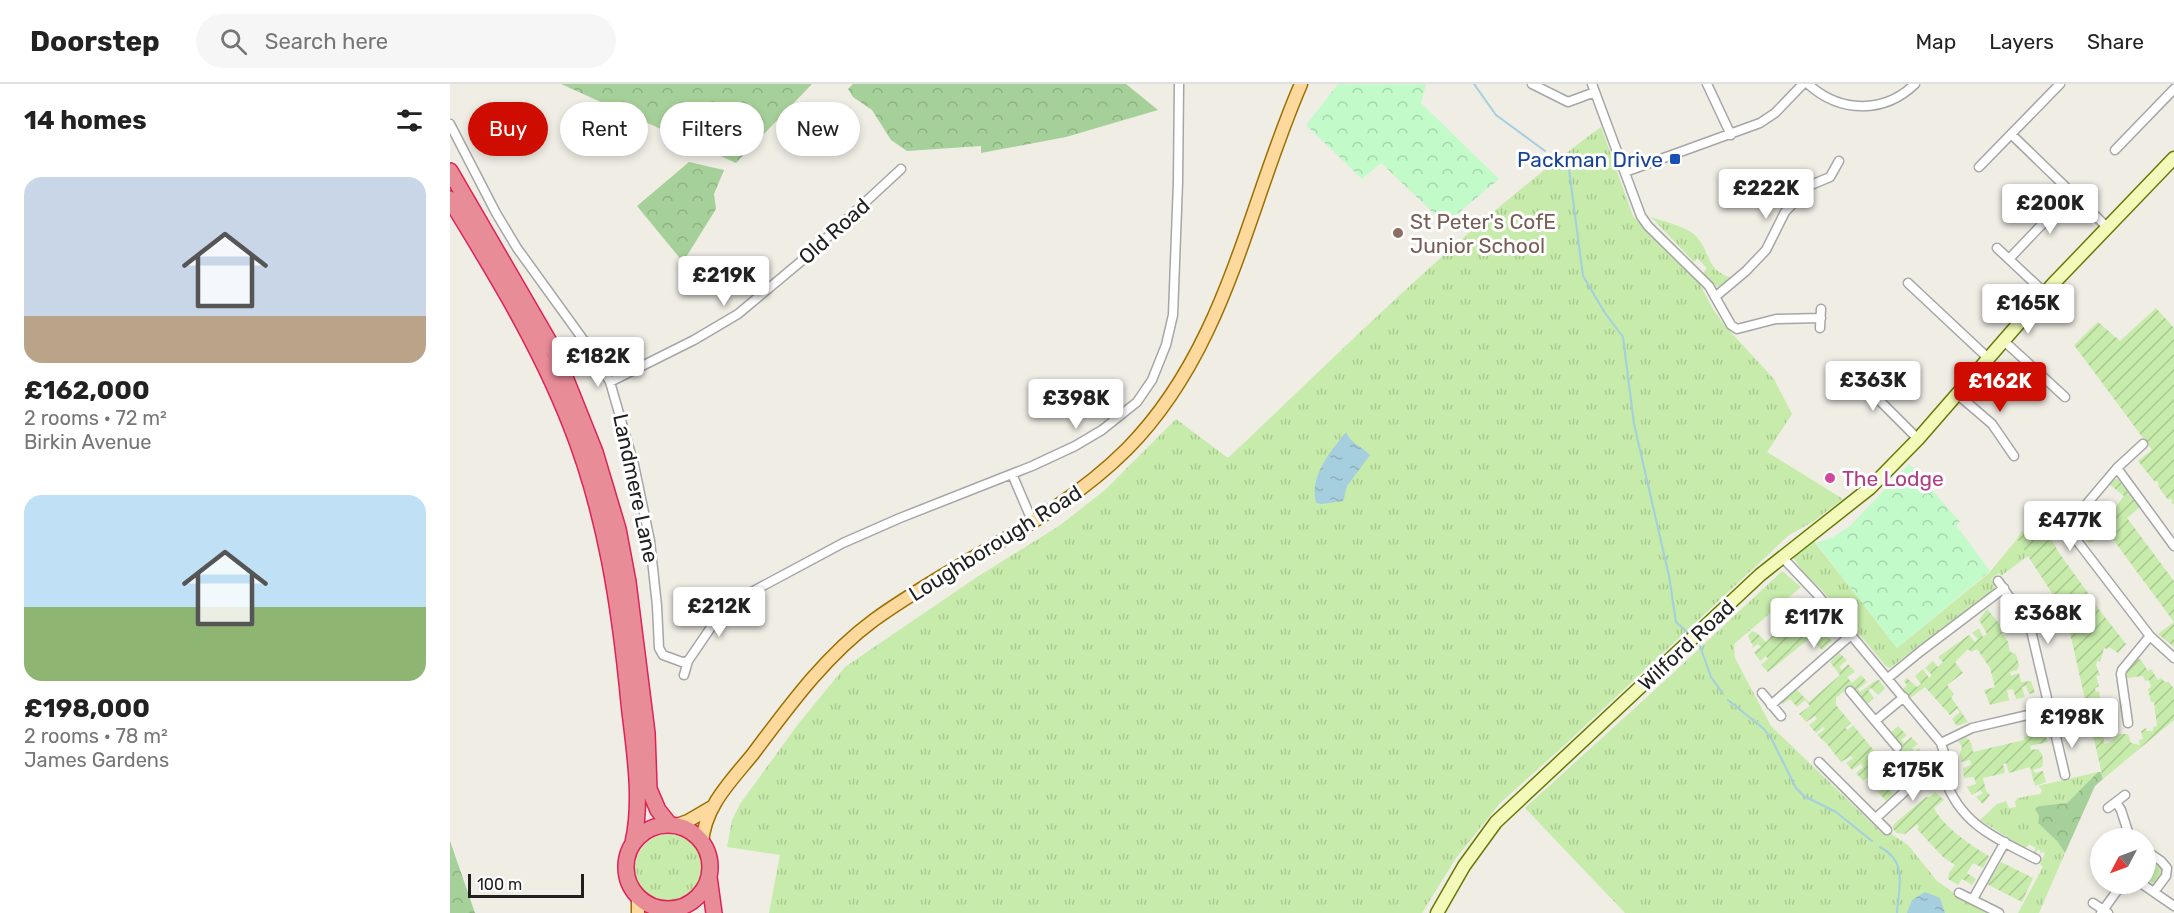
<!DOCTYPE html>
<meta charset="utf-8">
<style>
:root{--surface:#fff;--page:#f6f6f6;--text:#222;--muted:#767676;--line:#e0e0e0;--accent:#ce0c00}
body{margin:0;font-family:Rubik,sans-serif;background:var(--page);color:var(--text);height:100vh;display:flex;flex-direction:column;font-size:22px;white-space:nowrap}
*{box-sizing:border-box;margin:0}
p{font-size:20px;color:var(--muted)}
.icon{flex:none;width:33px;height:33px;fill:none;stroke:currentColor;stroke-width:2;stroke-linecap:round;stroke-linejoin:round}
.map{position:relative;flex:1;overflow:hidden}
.side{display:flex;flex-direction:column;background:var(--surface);width:450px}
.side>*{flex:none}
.guide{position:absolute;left:18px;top:18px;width:570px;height:54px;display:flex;gap:12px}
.needle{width:39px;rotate:229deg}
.buttons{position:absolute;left:1640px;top:744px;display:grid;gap:12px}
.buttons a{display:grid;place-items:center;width:66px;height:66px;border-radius:50%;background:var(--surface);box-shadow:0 3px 9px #0003;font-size:30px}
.scale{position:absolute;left:18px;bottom:15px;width:116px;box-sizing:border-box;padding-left:6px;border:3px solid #1f1f1f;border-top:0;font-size:16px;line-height:21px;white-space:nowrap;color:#1f1f1f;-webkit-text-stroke:4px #fff;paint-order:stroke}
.price{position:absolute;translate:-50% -51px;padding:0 14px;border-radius:6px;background:#fff;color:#222;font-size:20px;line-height:39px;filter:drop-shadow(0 2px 3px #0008)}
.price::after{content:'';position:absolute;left:50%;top:36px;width:18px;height:14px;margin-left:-9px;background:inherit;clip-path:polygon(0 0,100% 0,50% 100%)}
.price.on{background:var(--accent);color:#fff}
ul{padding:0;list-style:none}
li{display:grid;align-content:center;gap:12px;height:318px;padding:0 24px}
li span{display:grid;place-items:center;height:186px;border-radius:18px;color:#555}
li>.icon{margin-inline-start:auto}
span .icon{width:108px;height:108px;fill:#fffc;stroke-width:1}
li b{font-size:26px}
h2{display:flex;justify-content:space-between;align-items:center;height:72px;padding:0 24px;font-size:26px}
.pill{padding:0 21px;border-radius:27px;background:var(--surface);box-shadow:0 3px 9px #0003;font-size:21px;line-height:54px}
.pill.on{background:var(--accent);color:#fff}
header{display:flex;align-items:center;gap:36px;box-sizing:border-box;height:84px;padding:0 30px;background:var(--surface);border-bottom:2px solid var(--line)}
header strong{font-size:28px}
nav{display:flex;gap:33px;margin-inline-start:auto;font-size:21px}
.search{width:420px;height:54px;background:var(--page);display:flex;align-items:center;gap:15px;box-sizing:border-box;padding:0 21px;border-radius:33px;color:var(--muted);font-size:22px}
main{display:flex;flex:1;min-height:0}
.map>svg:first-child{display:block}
.grass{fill:url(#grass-tufts)}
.forest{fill:url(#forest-crowns)}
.park{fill:url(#park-crowns)}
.garden{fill:url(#garden-furrows)}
.water{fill:url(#water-ripples)}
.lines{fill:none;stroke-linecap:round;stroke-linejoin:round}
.stream{stroke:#a5cede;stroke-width:2}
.street-casing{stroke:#a6a6a6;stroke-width:11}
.secondary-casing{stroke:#657903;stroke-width:15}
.primary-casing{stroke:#9a7000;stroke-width:15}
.highway-casing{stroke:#de2257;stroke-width:18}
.street{stroke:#fff;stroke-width:8}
.secondary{stroke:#f3fab9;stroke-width:12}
.primary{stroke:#fdd99d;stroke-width:12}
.highway{stroke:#e88c98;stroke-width:15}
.transit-dot{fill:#1a4fb4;stroke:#fff;stroke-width:2}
.education-dot{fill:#8d6e63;stroke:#fff;stroke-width:2}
.hotel-dot{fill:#d1479c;stroke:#fff;stroke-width:2}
.labels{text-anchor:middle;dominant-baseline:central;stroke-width:6;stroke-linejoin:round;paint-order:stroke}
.transit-label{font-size:21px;fill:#164399;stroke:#fff;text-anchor:end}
.education-label{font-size:21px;fill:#785e54;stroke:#fff;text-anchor:start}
.street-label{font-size:21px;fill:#1f1f1f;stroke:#fff}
.hotel-label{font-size:21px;fill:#b23c85;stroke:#fff;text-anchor:start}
</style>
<header>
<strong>Doorstep</strong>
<div class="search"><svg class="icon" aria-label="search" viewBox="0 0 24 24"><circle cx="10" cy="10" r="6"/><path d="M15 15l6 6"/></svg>Search here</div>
<nav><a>Map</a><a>Layers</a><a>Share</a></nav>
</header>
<main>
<section class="side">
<h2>14 homes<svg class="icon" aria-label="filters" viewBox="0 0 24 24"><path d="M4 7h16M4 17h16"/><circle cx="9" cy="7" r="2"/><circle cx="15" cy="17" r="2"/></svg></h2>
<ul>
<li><span style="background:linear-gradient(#c9d6e8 75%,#b9a48a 0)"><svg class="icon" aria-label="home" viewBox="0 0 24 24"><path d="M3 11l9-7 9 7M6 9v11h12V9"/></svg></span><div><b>£162,000</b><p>2 rooms · 72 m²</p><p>Birkin Avenue</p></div></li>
<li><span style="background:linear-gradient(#bfe0f5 60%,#8fb573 0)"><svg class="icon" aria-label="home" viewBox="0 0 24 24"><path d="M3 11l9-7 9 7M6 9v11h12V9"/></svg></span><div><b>£198,000</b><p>2 rooms · 78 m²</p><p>James Gardens</p></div></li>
</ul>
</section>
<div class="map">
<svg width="1724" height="829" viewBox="0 0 1724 829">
<defs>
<pattern id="grass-tufts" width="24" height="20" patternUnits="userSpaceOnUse" patternTransform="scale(1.5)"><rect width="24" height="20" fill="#c6ebaa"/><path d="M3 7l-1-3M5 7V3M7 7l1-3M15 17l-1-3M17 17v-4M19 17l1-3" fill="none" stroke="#aac992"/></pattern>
<pattern id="forest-crowns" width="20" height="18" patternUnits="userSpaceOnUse" patternTransform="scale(1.5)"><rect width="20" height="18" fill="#a6d099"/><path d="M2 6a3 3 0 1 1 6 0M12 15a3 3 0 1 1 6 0" fill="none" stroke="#8eb283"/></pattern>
<pattern id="park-crowns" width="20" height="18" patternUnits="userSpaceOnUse" patternTransform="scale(1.5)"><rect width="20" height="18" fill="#c2faca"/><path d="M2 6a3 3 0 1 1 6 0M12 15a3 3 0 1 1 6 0" fill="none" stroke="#a6d6ad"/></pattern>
<pattern id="garden-furrows" width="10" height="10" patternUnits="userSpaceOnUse" patternTransform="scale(1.5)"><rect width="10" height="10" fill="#c6ebaa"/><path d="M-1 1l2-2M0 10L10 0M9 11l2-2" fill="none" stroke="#aac992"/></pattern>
<pattern id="water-ripples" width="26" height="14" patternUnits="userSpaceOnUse" patternTransform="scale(1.5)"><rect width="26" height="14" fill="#a5cede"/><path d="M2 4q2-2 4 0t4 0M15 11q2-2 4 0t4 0" fill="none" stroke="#8eb0be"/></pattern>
</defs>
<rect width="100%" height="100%" fill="#f0ede5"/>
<path class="grass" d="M1151,43l32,89 24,26 41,39 15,28 11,16 50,54 18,35 -25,38 76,47 -29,22 -25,14 -231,216 -58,52 -44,55 -34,55h-653l11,-58 -53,-8 5,-27 8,-16 59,-81 46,-56 132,-90 82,-51 46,-36 71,-71 52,39c121,-114 238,-233 373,-331z
M1201,133c13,5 35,9 45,19 15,16 10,36 37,42l-10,8 -6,1 -14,-14 4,-5 -10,-10 -3,4z
M1567,455l12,16 -28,21 -2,-3 -8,6 4,6 -1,4 -104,79 -4,-2 -65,-77 -17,-15 -11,-17 20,-17 84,108 92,-75z
M1332,487l19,16 -67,57 1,14 36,68 112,108 4,-3 21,14 29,36 18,13v2l33,17h-363l-100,-105 144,-131z
M1648,688l-31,31 -28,3 -3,6 3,4 -1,7 19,18 8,12 -26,60h-21l25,-46 -3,-3 5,-11 -3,-1 -4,4 3,-5 -3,-2 -3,5 -2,-1 3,-5 -7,-4 -2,3h-4l-43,-27 17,-16 9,-3 3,7 7,-1 -1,-6 3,-3 22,-4 2,-4 -4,-4z
M185 784a34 34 0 1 1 68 0a34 34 0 1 1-68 0Z
M1695,770l16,11 3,7 -9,12 -10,-5z"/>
<path class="forest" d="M111,0h251l-76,79z
M403,0h273l32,26 -92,27 -85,16v-7l-74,5 -16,-11 -19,-30 -19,-13 -5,-8z
M239,78l35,8 -10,24 2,15 -33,53 -46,-56z
M1648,688h3l2,7 -8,7 -30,67 -8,-12 -19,-18 1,-7 -4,-7 4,-3 28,-3z
M0,757l25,72h-25z"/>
<path class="park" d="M888,0h88l-5,19 78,76 -54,45 -64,-61 -19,16 -56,-54z
M1459,380l51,58 -4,3 34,46 -93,77 -81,-105 17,-6 17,-11z"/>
<path class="garden" d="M1706,224l18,20v176l-3,-1 2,-2 -3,-3 -2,2 -10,-14 1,-2 -2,-3 -2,1 -17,-21 14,-11 -78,-105 24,-23 22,19z
M1665,395h3l22,28 -13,11 47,63v66l-16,-13 16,-12 -65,-88 -3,2 -1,-2 -16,9 -10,-13 3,-11 3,-4 7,5 -3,5 8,6 27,-35 -15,-12z
M1572,447l9,9 19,-3 9,16 29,40 1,7 -2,3 2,3 5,-3 32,41 -8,9 -9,-6 -2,2 -3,-1 -4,14 -3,-1 -1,4 4,10 -4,1 3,10 -4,2 1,4 3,-1 4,32 15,-3 -4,8 -11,7 1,9 5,-1 10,-9h9l3,9 9,2 -1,-5 4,-1 -2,-8 5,-3 1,3h6v-4l4,-1 -3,-24h-3l-3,-13 3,-2 -2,-7 -4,1 -2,-5 -16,2 -1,-8 11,-12 4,2 7,11 3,-2 7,11 3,-2 4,4h4l5,7v31l-71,59 -37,-164 -49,-76z
M1344,514l19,22 -6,6 5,5 6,-5 14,15 -10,9 -12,-12 -42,34 -7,-7 7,-6 -2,-3 -6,5 -6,-9 7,-5 -3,-3 -6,4 1,-2 -5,-10 4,-5 5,2 9,9 21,-21v4l6,6 6,-5 -13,-16v-3z
M1537,525l15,18 -1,4 7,11 2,10 6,2 3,11 -2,5 -7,2 1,4 8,-3 2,9 10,-1 4,12 -6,1 -3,-8 -4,1 3,10 -9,2 -3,-10 -6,1 2,10 -19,5 -6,-15 11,-3 -5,-19 -13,-19 -6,3 -3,-3 -13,13 8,11 -16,12 7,9 -3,3 17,25 -11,4 -5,-7 8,-7 -3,-3 -7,6 -25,-28 -15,11 -8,-8 5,-5 -3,-4 3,-3 10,9 4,-3 -6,-8 8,-7 6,9 3,-3 -7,-7 8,-7 5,6 5,-5 -5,-5 31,-22 6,7 3,-3 -6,-6 7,-5 4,9 4,-3 -8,-14z
M1389,569l8,7 -8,7 3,3 6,-6 7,8 -8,5 5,6 9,-8 6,7 -9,7 2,3 15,-11 4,-1 6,8 -7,7 -7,-7 -3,2 6,8 -5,5h-4l-15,-17 -14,12v7l15,18 -6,5 3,2 5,-5 28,34 3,-2 3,3 15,-12 -12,-15 8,-7 9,9 -6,5 3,3 7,-6 7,7 -6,4 2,4 5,-4 5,10 -9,4 2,3 6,-3 2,9 -9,3 -11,-13 -18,16 7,8 -5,4 4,5 -7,7 -8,-9 6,-5 -2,-3 -8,6 -7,-8 7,-5 -2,-3 -9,7 -7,-8 7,-6 -2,-3 -9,6 -6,-7 7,-5 -2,-2 -10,6 -14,-18 -10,-9 8,-6 -2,-2 -7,6 -7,-8 8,-6 -2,-3 -9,6 -7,-8 11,-8 -5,-6 -8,7 -7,-8 -7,5 -2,-2 15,-13 13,13 31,-27 -10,-13z
M1593,648l5,10 -18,4 1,4 7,-1c5,4 6,13 4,18l-9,3 2,3 8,-2 3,11 -11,4 -5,-19 -21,6 -3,-10 -3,1 2,9 -22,5 3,13 4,4 -7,9 -7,-7 7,-4 -3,-3 -8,5 -5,-8 9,-3 -2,-7 -10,1 -1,-10 8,-3 -1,-5 -9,2 -1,-9 2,-6 -4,-6 8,-4 5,5 2,10 51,-12v-3z
M1485,708l9,8 -10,8c8,18 39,39 55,48l-6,12 -10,-5 -6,10 9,6 -4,6 -10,-6 -4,6 -10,-6 1,-6 6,-8 -12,-8 -26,-28 2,-2 -2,-3 -12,10 -8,-1 -4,-4v-4l33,-28h4z
M1551,778l32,16 -11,24 -35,-18z"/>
<path class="water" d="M896,348c5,12 16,14 24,23l-23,31 -4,15 -22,3 -5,-1c-7,-27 15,-52 30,-71z
M1475,808l15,6 5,15h-38l5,-13z"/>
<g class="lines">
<path class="stream" d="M1024,0l22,31 49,36
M1101,72l18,13 14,107 22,37 18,24 11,87 35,152 7,46 11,10
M1250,562l11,31 12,17
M1278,616l36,29 7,9 25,50 8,8 32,16 36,29
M1430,763c28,15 19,38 17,66
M1714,820l10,7"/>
<g class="street-casing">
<path id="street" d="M1082,0l36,18 27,-10
M1142,0l49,132 7,10 61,60 22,39 6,4 39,-10 45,-1
M1257,0l24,51
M1358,0c32,29 76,30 107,0
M0,40l46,89 21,35 73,101 20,33 24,83 16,76 7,65 2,42 4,7 19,7 6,-1 -4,14
M1561,50l96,93
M1665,66l59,-61
M1529,83l81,-83
M1175,88l135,-49 15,-10 28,-29
M1349,93l12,8
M1547,164l48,45
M1559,175l63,-66
M1458,199l80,75
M1265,213l31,-26 20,-21 19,-38 26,-27 19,-8 9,-16
M1370,244l1,-19
M1554,257l61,56
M1401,283l8,13 59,59
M160,298l84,-42 44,-26 67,-56 96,-89
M1507,310l35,30 22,32
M1693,360l-26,24 -38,45 -8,20 79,103 24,22
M1667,384l57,78
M562,390l21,49
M1332,473l34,36 125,150c1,4 3,9 4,13 0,8 -3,16 0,23 16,46 51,59 91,80
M1548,497l32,45 35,149
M238,577l28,-41 28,-24 99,-53 57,-25 132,-52 43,-20 27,-16 35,-28 15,-22 14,-35 7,-30 5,-133 1,-98
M1438,594l33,-27 83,-63
M1400,607l25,30 29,-24
M1312,609l19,23
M1321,621l80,-70
M1425,637l22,26
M1678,639l-7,-49 1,-4 28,-34
M1491,659l31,-15 77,-18
M1369,678l68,68
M1666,718l5,8 9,28
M1658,724l17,-13
M1426,734l38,-35 10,-4 19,-3
M1695,766l16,11 6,7 -1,8 -12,16
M1692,800l32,22
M1509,809l40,20
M1523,815l32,-57
M1643,819l15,10
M1651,829l21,-29"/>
</g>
<g class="secondary-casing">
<path id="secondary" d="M987,829l27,-47 32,-44 264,-247 110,-87 48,-49 135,-155 121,-126"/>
</g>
<g class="primary-casing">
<path id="primary" d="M224,742l14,-5 24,-14
M252,760c2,-37 29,-63 51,-90 36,-48 72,-98 121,-134 83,-60 180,-98 253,-171 99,-100 120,-241 174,-365
M188,829v-16
M208,829l5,-4"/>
</g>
<g class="highway-casing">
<path id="highway" d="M0,87l105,181 40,100 23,77 10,53 19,151 2,56 9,21 12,15
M0,115c44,72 89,145 120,224 36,90 50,185 59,280 5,46 14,95 4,140
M176 783a42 42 0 1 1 84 0a42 42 0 1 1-84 0Z
M259,793l5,36"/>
</g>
<use href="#street" class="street"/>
<use href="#secondary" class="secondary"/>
<use href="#primary" class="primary"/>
<use href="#highway" class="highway"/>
</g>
<rect class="transit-dot" x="1219" y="69" width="12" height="12" rx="3"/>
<circle class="education-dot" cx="948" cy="149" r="6"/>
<circle class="hotel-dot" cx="1380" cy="394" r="6"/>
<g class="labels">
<g class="transit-label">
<text x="1213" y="75">Packman Drive</text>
</g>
<g class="education-label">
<text x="960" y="137">St Peter's CofE<tspan x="960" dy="24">Junior School</tspan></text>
</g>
<g class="street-label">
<text transform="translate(384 147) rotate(-42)">Old Road</text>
<text transform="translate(186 404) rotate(78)">Landmere Lane</text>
<text transform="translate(545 459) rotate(-32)">Loughborough Road</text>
<text transform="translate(1236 561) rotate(-43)">Wilford Road</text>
</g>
<g class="hotel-label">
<text x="1392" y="394">The Lodge</text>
</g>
</g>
</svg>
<div class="buttons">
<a><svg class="needle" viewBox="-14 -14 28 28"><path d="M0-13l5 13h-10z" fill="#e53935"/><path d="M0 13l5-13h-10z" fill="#767676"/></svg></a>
</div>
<div class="scale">100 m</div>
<b class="price" style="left:1316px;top:136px">£222K</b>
<b class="price" style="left:1600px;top:151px">£200K</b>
<b class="price" style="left:274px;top:223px">£219K</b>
<b class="price" style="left:1578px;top:251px">£165K</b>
<b class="price" style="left:148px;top:304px">£182K</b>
<b class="price" style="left:1423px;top:328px">£363K</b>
<b class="price on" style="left:1550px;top:329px">£162K</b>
<b class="price" style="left:626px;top:346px">£398K</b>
<b class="price" style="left:1620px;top:468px">£477K</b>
<b class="price" style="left:269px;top:554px">£212K</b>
<b class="price" style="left:1598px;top:561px">£368K</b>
<b class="price" style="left:1364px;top:565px">£117K</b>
<b class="price" style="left:1622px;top:665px">£198K</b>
<b class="price" style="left:1463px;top:718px">£175K</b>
<div class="guide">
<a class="pill on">Buy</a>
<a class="pill">Rent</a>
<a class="pill">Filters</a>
<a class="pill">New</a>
</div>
</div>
</main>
